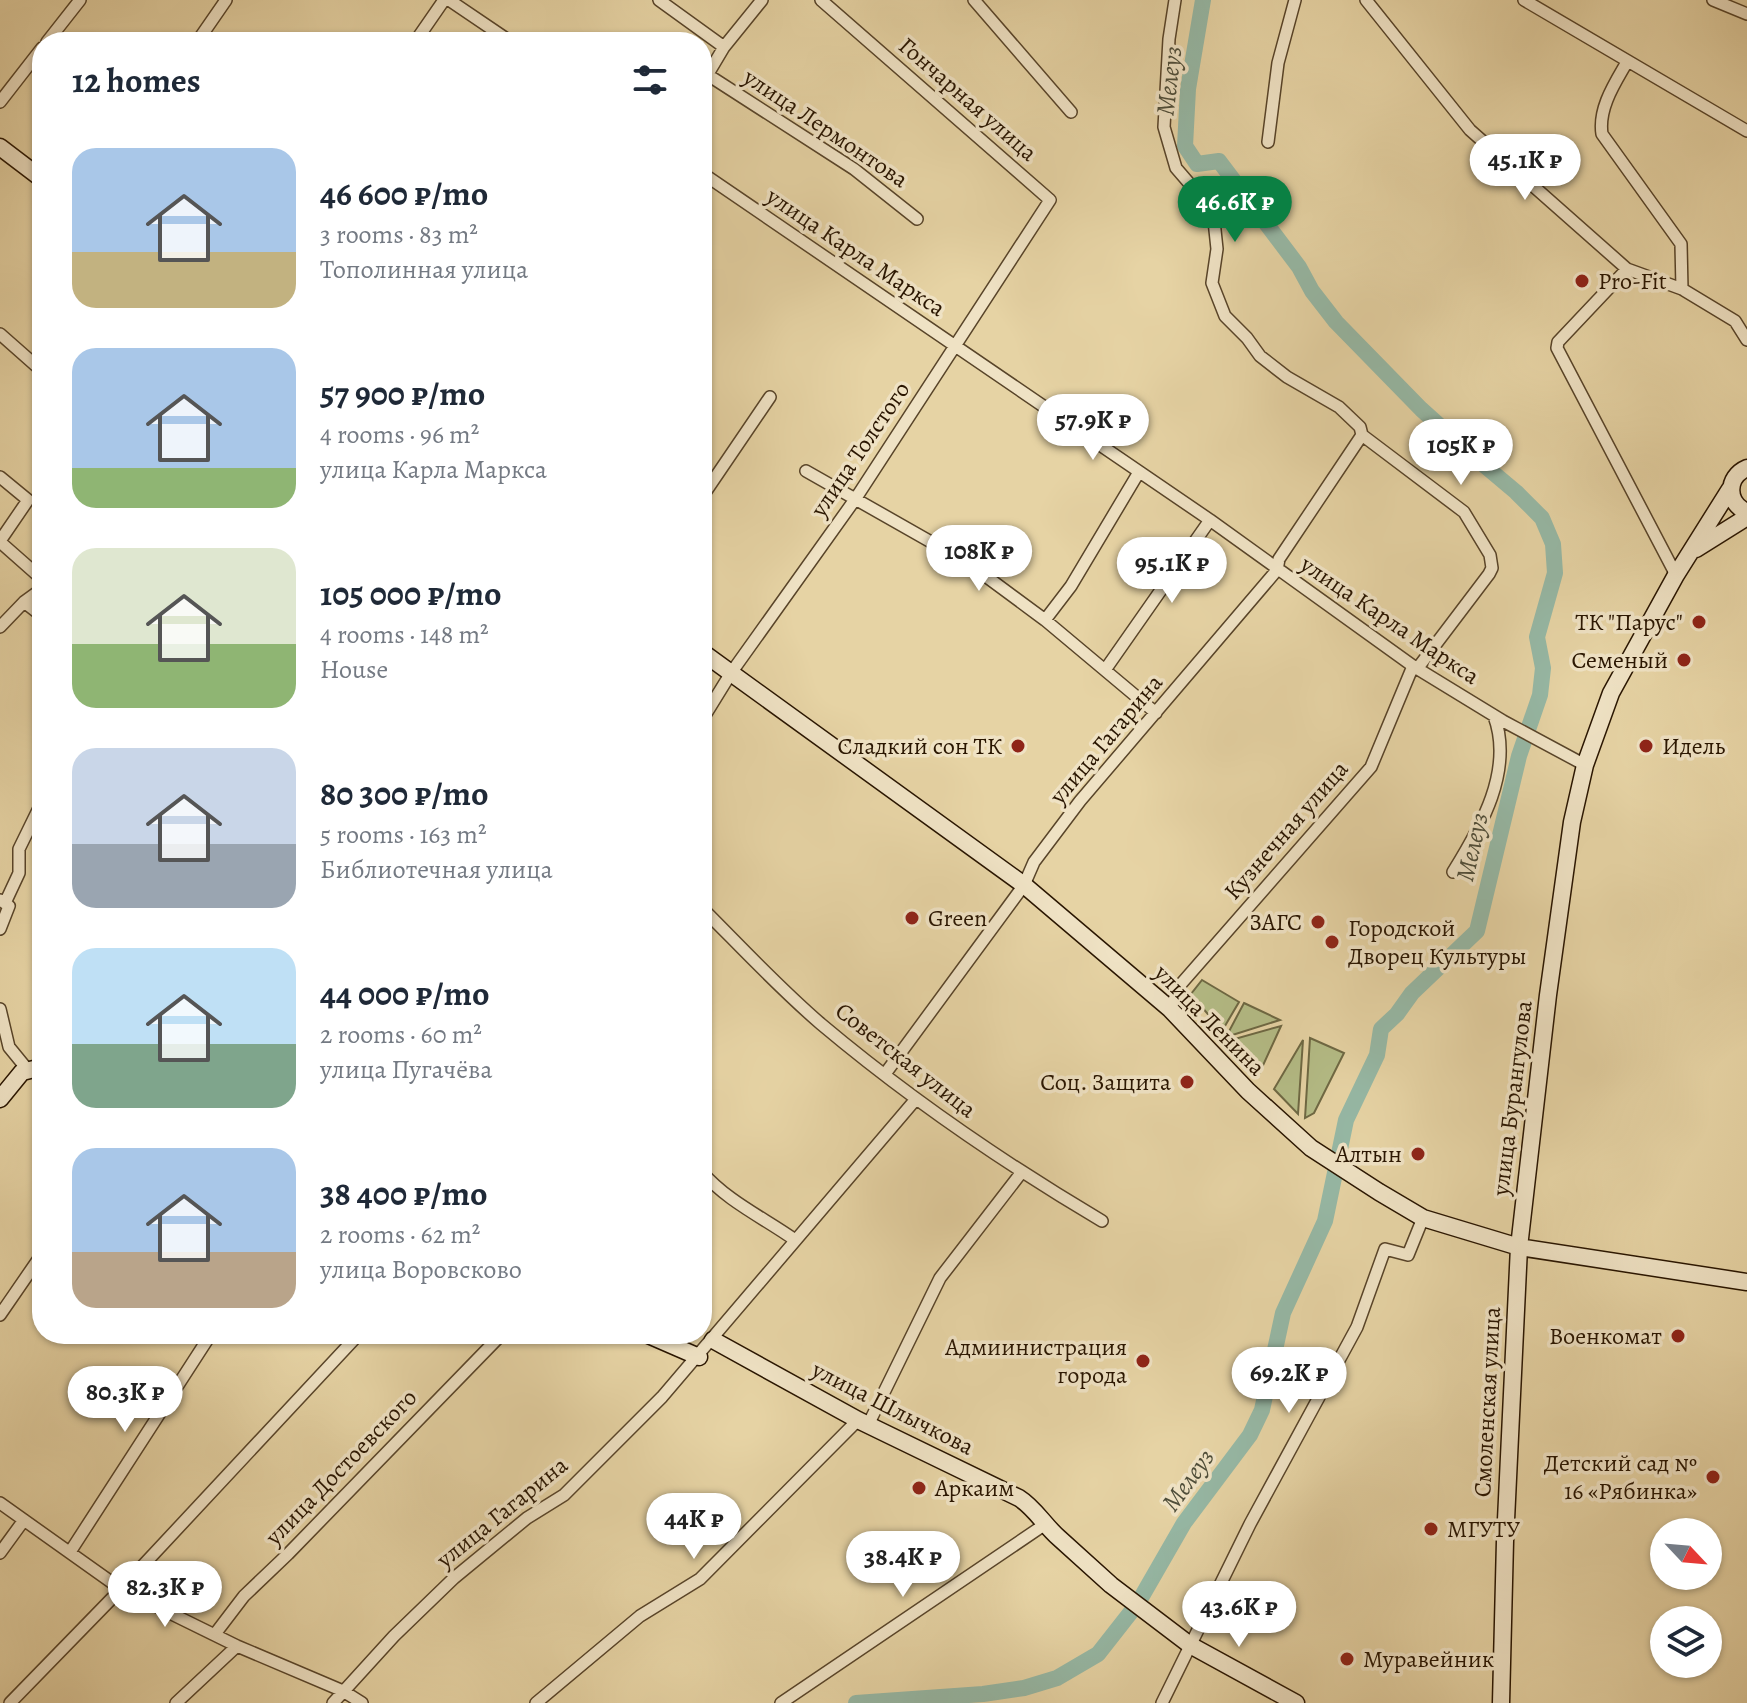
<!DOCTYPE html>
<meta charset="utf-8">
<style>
:root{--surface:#fff;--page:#f2f2f3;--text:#1f2937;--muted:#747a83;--accent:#0b8043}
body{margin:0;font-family:Alegreya,serif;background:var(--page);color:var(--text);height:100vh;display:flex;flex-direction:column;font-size:30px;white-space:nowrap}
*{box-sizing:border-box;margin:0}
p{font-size:26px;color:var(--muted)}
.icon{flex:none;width:44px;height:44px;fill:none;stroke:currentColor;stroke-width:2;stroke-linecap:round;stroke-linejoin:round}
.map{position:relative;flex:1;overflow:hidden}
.details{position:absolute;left:32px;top:32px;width:680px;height:1312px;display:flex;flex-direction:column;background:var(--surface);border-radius:32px;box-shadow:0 2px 6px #0004}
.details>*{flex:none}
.needle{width:52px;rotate:116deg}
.controls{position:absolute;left:1650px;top:1518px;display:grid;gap:16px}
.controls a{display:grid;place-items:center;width:72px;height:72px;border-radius:50%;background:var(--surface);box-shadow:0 2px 6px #0004;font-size:40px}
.price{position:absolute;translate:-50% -68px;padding:0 18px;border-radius:28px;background:#fff;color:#222;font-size:26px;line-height:52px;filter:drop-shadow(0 2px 4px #0008)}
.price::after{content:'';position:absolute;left:50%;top:48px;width:24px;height:18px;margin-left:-12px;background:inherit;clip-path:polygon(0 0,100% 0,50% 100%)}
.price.selected{background:var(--accent);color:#fff}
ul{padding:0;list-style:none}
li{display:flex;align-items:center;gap:24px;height:200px;padding:0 40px}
li span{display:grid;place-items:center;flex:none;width:224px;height:160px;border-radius:24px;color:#555}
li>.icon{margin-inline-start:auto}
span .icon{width:96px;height:96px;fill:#fffc;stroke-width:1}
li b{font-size:34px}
h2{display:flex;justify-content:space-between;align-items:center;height:96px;padding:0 40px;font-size:34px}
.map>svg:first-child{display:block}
.green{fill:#b4bc86;stroke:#6e6843;stroke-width:2}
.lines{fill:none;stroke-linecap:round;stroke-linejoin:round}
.river{stroke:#96b8a5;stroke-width:16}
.street-casing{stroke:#584429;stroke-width:14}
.secondary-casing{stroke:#291500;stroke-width:19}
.street{stroke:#efe2c4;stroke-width:11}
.secondary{stroke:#efe2c4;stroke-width:16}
.poi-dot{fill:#8f2418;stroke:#efe2c4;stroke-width:3}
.labels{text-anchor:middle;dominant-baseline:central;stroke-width:7;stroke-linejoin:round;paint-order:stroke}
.street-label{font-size:24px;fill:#291500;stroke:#efe2c4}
.poi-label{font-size:24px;fill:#291500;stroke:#efe2c4;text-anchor:end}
.water-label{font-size:26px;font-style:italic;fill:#4f4e3a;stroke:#efe2c4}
</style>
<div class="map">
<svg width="1747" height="1703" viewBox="0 0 1747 1703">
<rect width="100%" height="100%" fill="#e6d3a4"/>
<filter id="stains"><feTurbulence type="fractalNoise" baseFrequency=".0025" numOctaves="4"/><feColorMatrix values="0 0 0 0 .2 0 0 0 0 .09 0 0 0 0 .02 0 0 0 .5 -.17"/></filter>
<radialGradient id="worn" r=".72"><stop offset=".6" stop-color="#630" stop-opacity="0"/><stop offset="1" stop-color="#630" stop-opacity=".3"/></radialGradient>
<path class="green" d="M1202,980l37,22 -17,29 -31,-37z
M1244,1003l36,17 -54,17z
M1281,1026l-21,46 -29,-32z
M1310,1038l34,15 -30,60 -9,5z
M1303,1040l-5,74 -24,-25z"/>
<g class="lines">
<path class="river" d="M856,1703l127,-9 41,-6 33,-10 41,-24 40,-51 46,-80 66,-88 12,-25 21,-97 42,-92 21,-101 31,-65 4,-26 16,-15 15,-21 65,-62 42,-175 21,-61 3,-27 -6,-31 18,-64 -2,-29 -11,-26 -26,-26 -44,-37 -51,-46 -85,-87 -24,-31 -13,-24 -80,-106 -22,3 -12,-18 3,-57 15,-89"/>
<g class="street-casing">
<path id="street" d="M449,0l62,42
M659,0l65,47
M974,0l97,112
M1175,0l-6,39 -5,88 12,41 37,43 4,38 -5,34 13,33 22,22 13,18 27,21 52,30 21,20 2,8
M1366,0l104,130 157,139 55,20 53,32 12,19
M1524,0l223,131
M1713,0l34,14
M47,42l33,-42
M197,42l29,-42
M415,42l29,-42
M1627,62c-12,21 -29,46 -25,72l79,110 1,45
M708,75l146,94 63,50
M702,84l22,-37 38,-47
M0,102l42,-54
M1268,142l10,-79 17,-63
M702,173l508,347 203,146 90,55 82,44
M1627,269l-69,73 -1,6 119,227
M0,334l42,37
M1362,435l102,77 26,43 2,13 -3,6 -72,95
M806,471l162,92 77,57 111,93
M0,477l28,23 -28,41
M702,497l68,-100
M0,542l42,37
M24,602l18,14
M1045,620l26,-34 68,-114
M0,627l24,-25 18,-13
M1105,670l105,-150
M702,720l29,-47 125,-175 194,-298 -229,-200
M1453,872c28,-45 61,-102 41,-156
M0,900l9,6 -9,23
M5,903l14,-30v-24l23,-47
M702,908c39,39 77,80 119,116 88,74 183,139 281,197
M0,1009l9,38 18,22
M1170,1009l11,-25 190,-217 42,-101
M885,1074l139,-189 10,-23 46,-61 197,-231 2,-11 83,-124
M702,1172c25,29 62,46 93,68
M0,1315l42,-61
M868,1425l72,-147 81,-105
M0,1503l121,86 116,57 106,45 19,12
M70,1552l141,-218
M0,1553l24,-33
M215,1634l29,-38 44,-42 214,-220
M10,1703l111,-114 238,-255
M176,1703l61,-57
M333,1703l61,-67 60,-58 73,-60 37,-23 98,-98 254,-298
M536,1703l104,-87 60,-37 158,-159
M781,1703l263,-178
M1162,1703l88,-179 107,-197 28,-78 23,6 15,-37"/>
</g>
<g class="secondary-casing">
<path id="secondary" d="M0,147l42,32
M1747,468c-21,9 -21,35 0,44
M1696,549l51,-32
M702,652l322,233 146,124 78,82 63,57 68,44 44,26 96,29 228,35
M0,1099l22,-27 20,-5
M646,1334l53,23
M713,1340l145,80 161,78c16,10 25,27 40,40l52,47 79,60 106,58
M1501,1703l4,-162 14,-294 29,-252 24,-173 13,-57 26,-72 65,-118 54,-86"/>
</g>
<use href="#street" class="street"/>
<use href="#secondary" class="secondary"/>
</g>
<g class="poi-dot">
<circle cx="1582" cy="281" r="8"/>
<circle cx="1699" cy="622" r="8"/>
<circle cx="1684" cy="660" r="8"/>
<circle cx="1018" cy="746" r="8"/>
<circle cx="1646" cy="746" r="8"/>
<circle cx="912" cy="918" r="8"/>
<circle cx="1318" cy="922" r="8"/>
<circle cx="1332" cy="942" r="8"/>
<circle cx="1187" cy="1082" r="8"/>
<circle cx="1418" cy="1154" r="8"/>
<circle cx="1678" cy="1336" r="8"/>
<circle cx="1143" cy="1361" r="8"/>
<circle cx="1713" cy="1477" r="8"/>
<circle cx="919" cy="1488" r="8"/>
<circle cx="1431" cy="1529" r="8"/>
<circle cx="1347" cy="1659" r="8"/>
</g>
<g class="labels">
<g class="street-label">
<text transform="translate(968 99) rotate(41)">Гончарная улица</text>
<text transform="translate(826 128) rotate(34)">улица Лермонтова</text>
<text transform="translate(856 252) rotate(34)">улица Карла Маркса</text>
<text transform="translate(860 449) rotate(-56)">улица Толстого</text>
<text transform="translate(1390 620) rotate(34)">улица Карла Маркса</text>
<text transform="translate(1106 739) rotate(-50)">улица Гагарина</text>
<text transform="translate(1286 830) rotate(-49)">Кузнечная улица</text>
<text transform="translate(1210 1020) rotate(45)">улица Ленина</text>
<text transform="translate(906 1060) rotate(38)">Советская улица</text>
<text transform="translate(1512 1098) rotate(-83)">улица Бурангулова</text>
<text transform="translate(1487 1402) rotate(-87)">Смоленская улица</text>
<text transform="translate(893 1408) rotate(27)">улица Шлычкова</text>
<text transform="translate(341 1467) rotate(-46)">улица Достоевского</text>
<text transform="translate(502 1512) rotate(-39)">улица Гагарина</text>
</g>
<g class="poi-label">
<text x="1598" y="281" text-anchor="start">Pro-Fit</text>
<text x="1683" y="622">ТК "Парус"</text>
<text x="1668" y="660">Семеный</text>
<text x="1002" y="746">Сладкий сон ТК</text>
<text x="1662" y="746" text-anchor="start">Идель</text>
<text x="928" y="918" text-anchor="start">Green</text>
<text x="1302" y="922">ЗАГС</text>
<text x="1348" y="928" text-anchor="start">Городской<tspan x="1348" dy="28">Дворец Культуры</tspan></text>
<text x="1171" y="1082">Соц. Защита</text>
<text x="1402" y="1154">Алтын</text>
<text x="1662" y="1336">Военкомат</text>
<text x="1127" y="1347">Адмиинистрация<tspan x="1127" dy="28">города</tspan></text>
<text x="1697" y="1463">Детский сад №<tspan x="1697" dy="28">16 «Рябинка»</tspan></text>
<text x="935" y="1488" text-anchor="start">Аркаим</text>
<text x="1447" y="1529" text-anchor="start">МГУТУ</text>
<text x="1363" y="1659" text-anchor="start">Муравейник</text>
</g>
<g class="water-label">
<text transform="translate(1169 81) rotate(-83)">Мелеуз</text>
<text transform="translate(1472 847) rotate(-77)">Мелеуз</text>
<text transform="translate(1188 1480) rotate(-54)">Мелеуз</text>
</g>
</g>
<rect width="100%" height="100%" filter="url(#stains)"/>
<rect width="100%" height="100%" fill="url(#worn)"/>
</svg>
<div class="controls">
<a><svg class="needle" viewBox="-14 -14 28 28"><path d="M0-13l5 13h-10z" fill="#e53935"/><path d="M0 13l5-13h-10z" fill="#747a83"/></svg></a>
<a><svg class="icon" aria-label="layers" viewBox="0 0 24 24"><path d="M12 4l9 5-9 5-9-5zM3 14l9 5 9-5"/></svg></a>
</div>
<b class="price" style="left:1525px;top:202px">45.1K ₽</b>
<b class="price selected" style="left:1235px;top:244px">46.6K ₽</b>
<b class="price" style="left:1093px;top:462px">57.9K ₽</b>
<b class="price" style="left:1461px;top:487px">105K ₽</b>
<b class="price" style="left:979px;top:593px">108K ₽</b>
<b class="price" style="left:1172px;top:605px">95.1K ₽</b>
<b class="price" style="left:1289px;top:1415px">69.2K ₽</b>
<b class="price" style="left:125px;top:1434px">80.3K ₽</b>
<b class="price" style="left:694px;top:1561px">44K ₽</b>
<b class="price" style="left:903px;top:1599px">38.4K ₽</b>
<b class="price" style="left:165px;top:1629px">82.3K ₽</b>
<b class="price" style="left:1239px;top:1649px">43.6K ₽</b>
<section class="details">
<h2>12 homes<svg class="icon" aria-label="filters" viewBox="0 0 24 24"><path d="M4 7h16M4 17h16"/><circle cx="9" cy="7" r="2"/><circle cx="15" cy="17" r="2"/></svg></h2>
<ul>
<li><span style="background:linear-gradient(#a9c7e8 65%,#c2b280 0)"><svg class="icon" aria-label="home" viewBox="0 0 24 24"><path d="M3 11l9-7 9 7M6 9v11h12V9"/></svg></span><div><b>46 600 ₽/mo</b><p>3 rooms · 83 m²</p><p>Тополинная улица</p></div></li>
<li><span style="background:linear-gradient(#a9c7e8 75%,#8fb573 0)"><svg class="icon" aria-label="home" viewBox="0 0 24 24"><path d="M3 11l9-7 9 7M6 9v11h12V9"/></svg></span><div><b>57 900 ₽/mo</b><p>4 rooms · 96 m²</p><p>улица Карла Маркса</p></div></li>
<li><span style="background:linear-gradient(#dfe7d0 60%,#8fb573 0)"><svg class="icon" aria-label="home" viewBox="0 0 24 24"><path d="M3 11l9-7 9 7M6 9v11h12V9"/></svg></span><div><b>105 000 ₽/mo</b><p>4 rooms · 148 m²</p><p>House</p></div></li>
<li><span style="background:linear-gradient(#c9d6e8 60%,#9aa5b1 0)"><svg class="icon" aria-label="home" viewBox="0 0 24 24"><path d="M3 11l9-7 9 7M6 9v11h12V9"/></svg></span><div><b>80 300 ₽/mo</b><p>5 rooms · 163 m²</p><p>Библиотечная улица</p></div></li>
<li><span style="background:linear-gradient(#bfe0f5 60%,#7fa58c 0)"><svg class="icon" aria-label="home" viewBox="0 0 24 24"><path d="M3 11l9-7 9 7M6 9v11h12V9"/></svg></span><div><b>44 000 ₽/mo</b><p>2 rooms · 60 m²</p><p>улица Пугачёва</p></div></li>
<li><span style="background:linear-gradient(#a9c7e8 65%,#b9a48a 0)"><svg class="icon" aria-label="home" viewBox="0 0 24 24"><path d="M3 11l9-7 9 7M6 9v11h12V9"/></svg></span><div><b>38 400 ₽/mo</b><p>2 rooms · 62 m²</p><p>улица Воровсково</p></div></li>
</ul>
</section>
</div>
